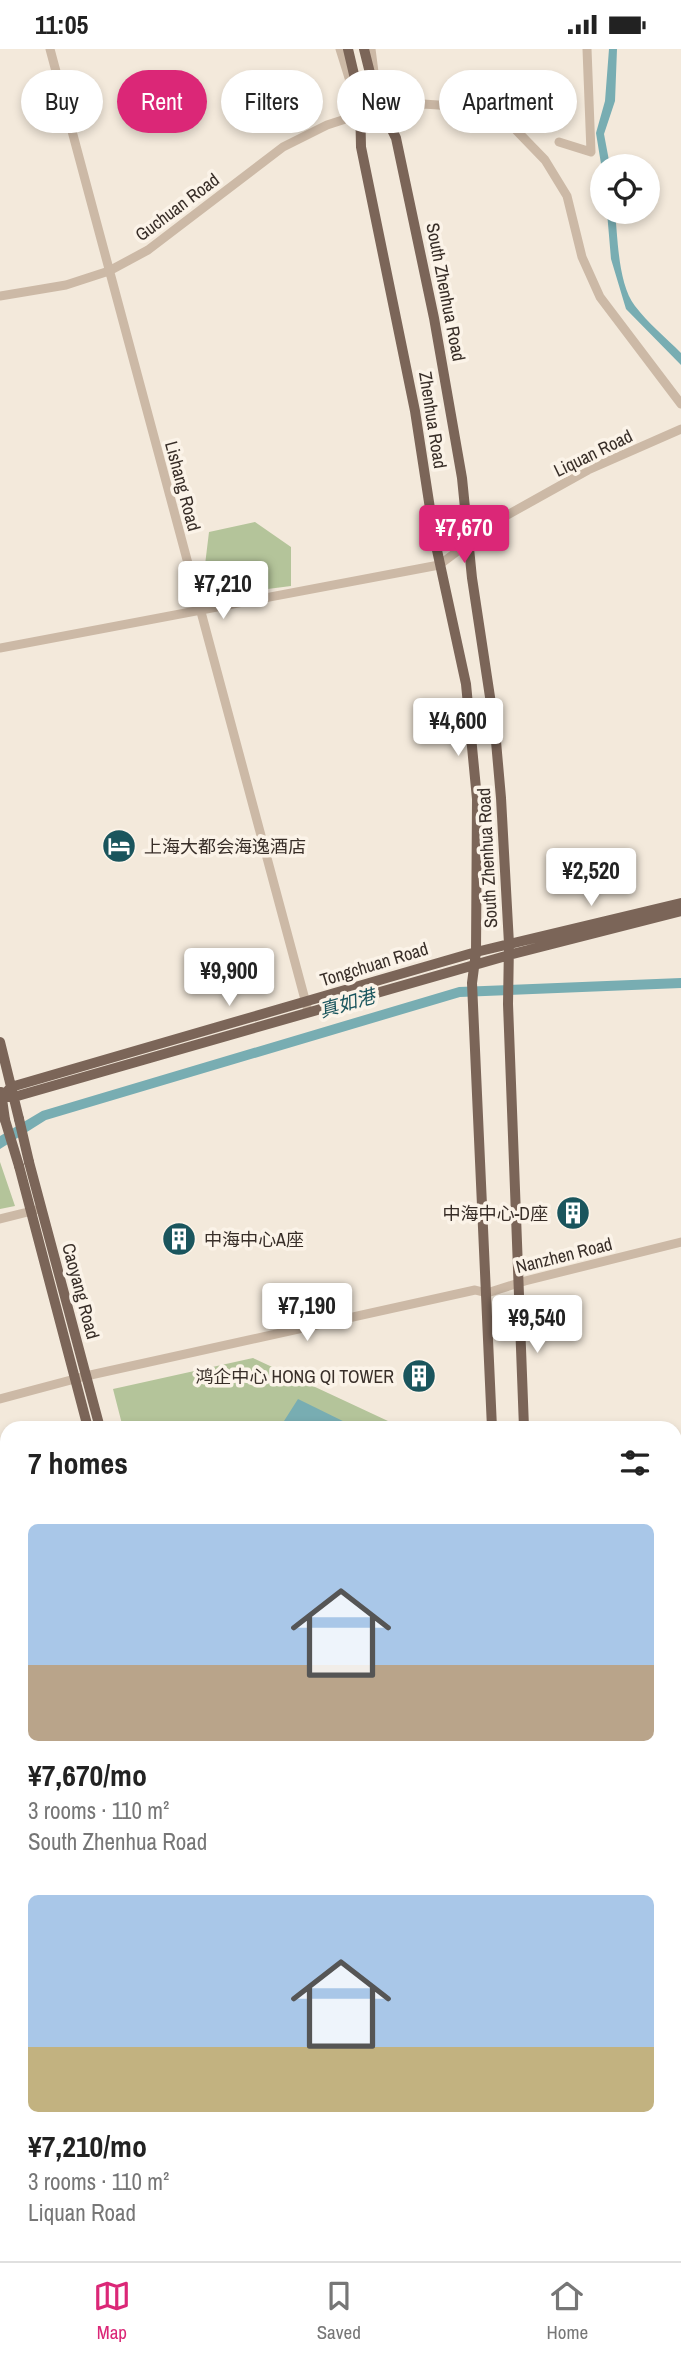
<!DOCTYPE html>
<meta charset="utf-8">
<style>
:root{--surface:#fff;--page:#f6f6f6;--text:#222;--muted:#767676;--line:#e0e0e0;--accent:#db2777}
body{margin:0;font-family:"Archivo Narrow","Noto Sans SC",sans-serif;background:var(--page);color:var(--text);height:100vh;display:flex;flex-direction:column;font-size:26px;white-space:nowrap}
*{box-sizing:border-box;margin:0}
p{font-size:23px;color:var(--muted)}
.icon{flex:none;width:38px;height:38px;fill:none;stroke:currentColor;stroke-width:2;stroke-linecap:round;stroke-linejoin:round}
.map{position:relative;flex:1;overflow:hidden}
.panel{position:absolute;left:0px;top:1372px;width:682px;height:840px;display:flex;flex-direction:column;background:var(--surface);border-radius:21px 21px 0 0;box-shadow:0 4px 10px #0003}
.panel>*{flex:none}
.hud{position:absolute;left:21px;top:21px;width:640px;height:63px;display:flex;gap:14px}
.buttons{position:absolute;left:590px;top:105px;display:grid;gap:14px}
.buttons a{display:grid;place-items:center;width:70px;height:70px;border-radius:50%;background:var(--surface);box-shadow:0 4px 10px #0003;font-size:35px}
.price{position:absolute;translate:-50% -60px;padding:0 16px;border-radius:7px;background:#fff;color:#222;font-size:23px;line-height:46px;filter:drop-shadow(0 2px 4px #0008)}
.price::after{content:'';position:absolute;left:50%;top:42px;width:21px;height:16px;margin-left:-10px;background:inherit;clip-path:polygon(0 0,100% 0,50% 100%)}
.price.active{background:var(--accent);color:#fff}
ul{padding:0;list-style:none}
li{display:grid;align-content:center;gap:14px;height:371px;padding:0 28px}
li span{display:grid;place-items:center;height:217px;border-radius:10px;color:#555}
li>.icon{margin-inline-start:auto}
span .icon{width:126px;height:126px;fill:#fffc;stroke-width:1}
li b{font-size:30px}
h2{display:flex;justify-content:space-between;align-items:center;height:84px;padding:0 28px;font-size:30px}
.pill{padding:0 24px;border-radius:32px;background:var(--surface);box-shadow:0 4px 10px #0003;font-size:24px;line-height:63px}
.pill.active{background:var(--accent);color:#fff}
.status{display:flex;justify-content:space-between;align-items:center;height:49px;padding:0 35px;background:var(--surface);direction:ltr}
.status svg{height:19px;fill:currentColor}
.tab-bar{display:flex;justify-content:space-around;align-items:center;height:98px;border-top:2px solid var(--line);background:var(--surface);font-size:19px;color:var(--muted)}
.tab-bar a{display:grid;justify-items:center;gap:4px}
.tab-bar .active{color:var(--accent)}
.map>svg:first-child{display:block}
.green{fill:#b4c49a}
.plaza{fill:#ecdbc1}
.water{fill:#78adb2}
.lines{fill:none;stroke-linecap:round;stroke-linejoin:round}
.highway-tunnel{stroke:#cec4b7;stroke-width:12;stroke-dasharray:12 6;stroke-linecap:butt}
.minor{stroke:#ccb9a6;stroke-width:9}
.major{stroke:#7b6558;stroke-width:10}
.highway{stroke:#5a483e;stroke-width:12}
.major-bridge{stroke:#7b6558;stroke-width:10}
.labels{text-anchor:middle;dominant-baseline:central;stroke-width:7;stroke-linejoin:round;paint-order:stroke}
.street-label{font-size:18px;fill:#382e28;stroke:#fbf3e8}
.poi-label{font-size:18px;fill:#382e28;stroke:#fbf3e8;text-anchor:start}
.water-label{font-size:19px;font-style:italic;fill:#1a555d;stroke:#fbf3e8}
</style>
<div class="status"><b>11:05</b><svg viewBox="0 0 49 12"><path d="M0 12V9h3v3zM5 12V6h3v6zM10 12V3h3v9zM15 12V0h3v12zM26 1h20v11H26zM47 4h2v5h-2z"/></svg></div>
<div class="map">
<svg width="681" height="2212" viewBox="0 0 681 2212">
<rect width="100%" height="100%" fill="#f3e9db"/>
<path class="green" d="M255,473l36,25v39l-54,7 -33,-20 5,-41z
M0,1113l15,44 -15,3z
M253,1309l150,70h-280l-10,-39z
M676,1463l5,3v271l-5,-5z"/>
<path class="plaza" d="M0,1553l7,11v32l-7,2z"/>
<path class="water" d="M609,0h8l-2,52 -11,33 6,32h-8v4l-6,-37 9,-32z
M607,163h8c3,27 3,72 20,94 13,17 31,32 46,47v12l-55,-56 -15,-50z
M681,929v10l-221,9 -414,123 -46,29v-13l42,-25 417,-124z
M298,1350l59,29h-60l-13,-7z"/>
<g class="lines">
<path class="highway-tunnel" d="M676,1815l5,2"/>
<path class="minor" d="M50,0l257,958
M340,0l14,45
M371,0l3,23
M382,61l41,-6 45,3 43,18 34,35 22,36 15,61 18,40 81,107
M559,93l32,10 -4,-103
M0,247l66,-11 43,-14 39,-21 135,-103 44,-22 34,-11 -2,-3
M0,599l439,-83 63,-47 86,-48 93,-41
M0,1170l36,-9
M0,1350l86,-23 389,-86 12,3 38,-12 156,-39
M676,1451l5,2
M676,2017l5,-7"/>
<path class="major" d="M348,0l12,51 1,47 54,264 20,130 31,143 11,115 -1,153 -4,31 20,445
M364,0l12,48 20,41 38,180 28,160 10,100 23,152 6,68 8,146 -1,60 16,424
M0,993l19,77
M1,1043l4,28
M0,1048h14l495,-142 172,-44
M2,1048l9,-10 465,-135 205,-49
M29,1113l71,266
M19,1117l69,262
M676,1805l5,2
M676,1830l5,2
M0,1835l7,-1
M0,1853l7,-2
M331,2205l6,7
M346,2205l6,7
M535,2205v7"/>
<path class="highway" d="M676,1847l5,1"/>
<path class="major-bridge" d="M19,1070l10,43
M5,1071l14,46"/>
</g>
<defs>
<g id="hotel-disc" transform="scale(1.75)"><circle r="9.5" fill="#1a555d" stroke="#fbf3e8"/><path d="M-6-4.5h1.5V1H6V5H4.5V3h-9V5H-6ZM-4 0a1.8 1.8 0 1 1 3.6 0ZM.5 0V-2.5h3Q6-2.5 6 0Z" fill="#fff"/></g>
<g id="building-disc" transform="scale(1.75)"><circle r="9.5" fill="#1a555d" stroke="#fbf3e8"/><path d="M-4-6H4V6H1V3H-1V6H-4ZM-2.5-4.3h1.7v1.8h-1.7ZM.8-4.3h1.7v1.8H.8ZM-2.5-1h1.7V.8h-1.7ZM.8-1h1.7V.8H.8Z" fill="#fff"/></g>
</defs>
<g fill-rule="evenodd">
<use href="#hotel-disc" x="119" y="797"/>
<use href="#building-disc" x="573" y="1164"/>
<use href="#building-disc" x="179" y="1190"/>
<use href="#building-disc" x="419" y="1327"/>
</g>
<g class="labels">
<g class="street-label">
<text transform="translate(177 158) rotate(-37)">Guchuan Road</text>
<text transform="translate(446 243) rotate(79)">South Zhenhua Road</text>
<text transform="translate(433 371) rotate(81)">Zhenhua Road</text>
<text transform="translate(593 404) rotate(-26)">Liquan Road</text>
<text transform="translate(183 437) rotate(75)">Lishang Road</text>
<text transform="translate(487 809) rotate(-93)">South Zhenhua Road</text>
<text transform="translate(374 915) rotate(-17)">Tongchuan Road</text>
<text transform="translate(564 1206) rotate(-14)">Nanzhen Road</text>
<text transform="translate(81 1242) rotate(75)">Caoyang Road</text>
</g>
<g class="poi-label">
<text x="144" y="797">上海大都会海逸酒店</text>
<text x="548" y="1164" text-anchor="end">中海中心-D座</text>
<text x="204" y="1190">中海中心A座</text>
<text x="394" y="1327" text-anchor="end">鸿企中心 HONG QI TOWER</text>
</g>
<g class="water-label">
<text transform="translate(347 954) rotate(-16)">真如港</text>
</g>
</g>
</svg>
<div class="buttons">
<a><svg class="icon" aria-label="locate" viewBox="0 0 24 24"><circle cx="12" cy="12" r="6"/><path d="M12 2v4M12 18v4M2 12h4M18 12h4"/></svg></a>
</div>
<b class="price active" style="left:464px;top:516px">¥7,670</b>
<b class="price" style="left:223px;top:572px">¥7,210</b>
<b class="price" style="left:458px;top:709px">¥4,600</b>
<b class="price" style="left:591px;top:859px">¥2,520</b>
<b class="price" style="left:229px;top:959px">¥9,900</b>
<b class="price" style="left:307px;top:1294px">¥7,190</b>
<b class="price" style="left:537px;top:1306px">¥9,540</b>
<div class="hud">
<a class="pill">Buy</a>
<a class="pill active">Rent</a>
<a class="pill">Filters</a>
<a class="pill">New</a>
<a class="pill">Apartment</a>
</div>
<section class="panel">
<h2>7 homes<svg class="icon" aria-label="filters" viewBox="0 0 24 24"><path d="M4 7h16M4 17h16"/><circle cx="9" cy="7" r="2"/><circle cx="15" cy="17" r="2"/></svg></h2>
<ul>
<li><span style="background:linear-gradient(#a9c7e8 65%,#b9a48a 0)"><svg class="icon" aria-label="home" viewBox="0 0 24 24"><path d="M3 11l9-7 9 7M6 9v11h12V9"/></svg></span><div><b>¥7,670/mo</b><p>3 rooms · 110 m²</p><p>South Zhenhua Road</p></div></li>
<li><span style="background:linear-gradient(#a9c7e8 70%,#c2b280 0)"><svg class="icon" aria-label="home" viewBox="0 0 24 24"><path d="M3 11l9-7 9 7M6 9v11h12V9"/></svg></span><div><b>¥7,210/mo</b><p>3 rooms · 110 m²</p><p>Liquan Road</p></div></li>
</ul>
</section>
</div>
<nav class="tab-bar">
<a class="active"><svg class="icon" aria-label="map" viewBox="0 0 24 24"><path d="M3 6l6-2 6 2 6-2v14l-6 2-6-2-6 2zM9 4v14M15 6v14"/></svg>Map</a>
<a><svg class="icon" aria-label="saved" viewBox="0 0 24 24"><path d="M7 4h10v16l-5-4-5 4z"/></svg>Saved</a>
<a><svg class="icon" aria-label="home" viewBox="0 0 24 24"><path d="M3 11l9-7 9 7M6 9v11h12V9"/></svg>Home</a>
</nav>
